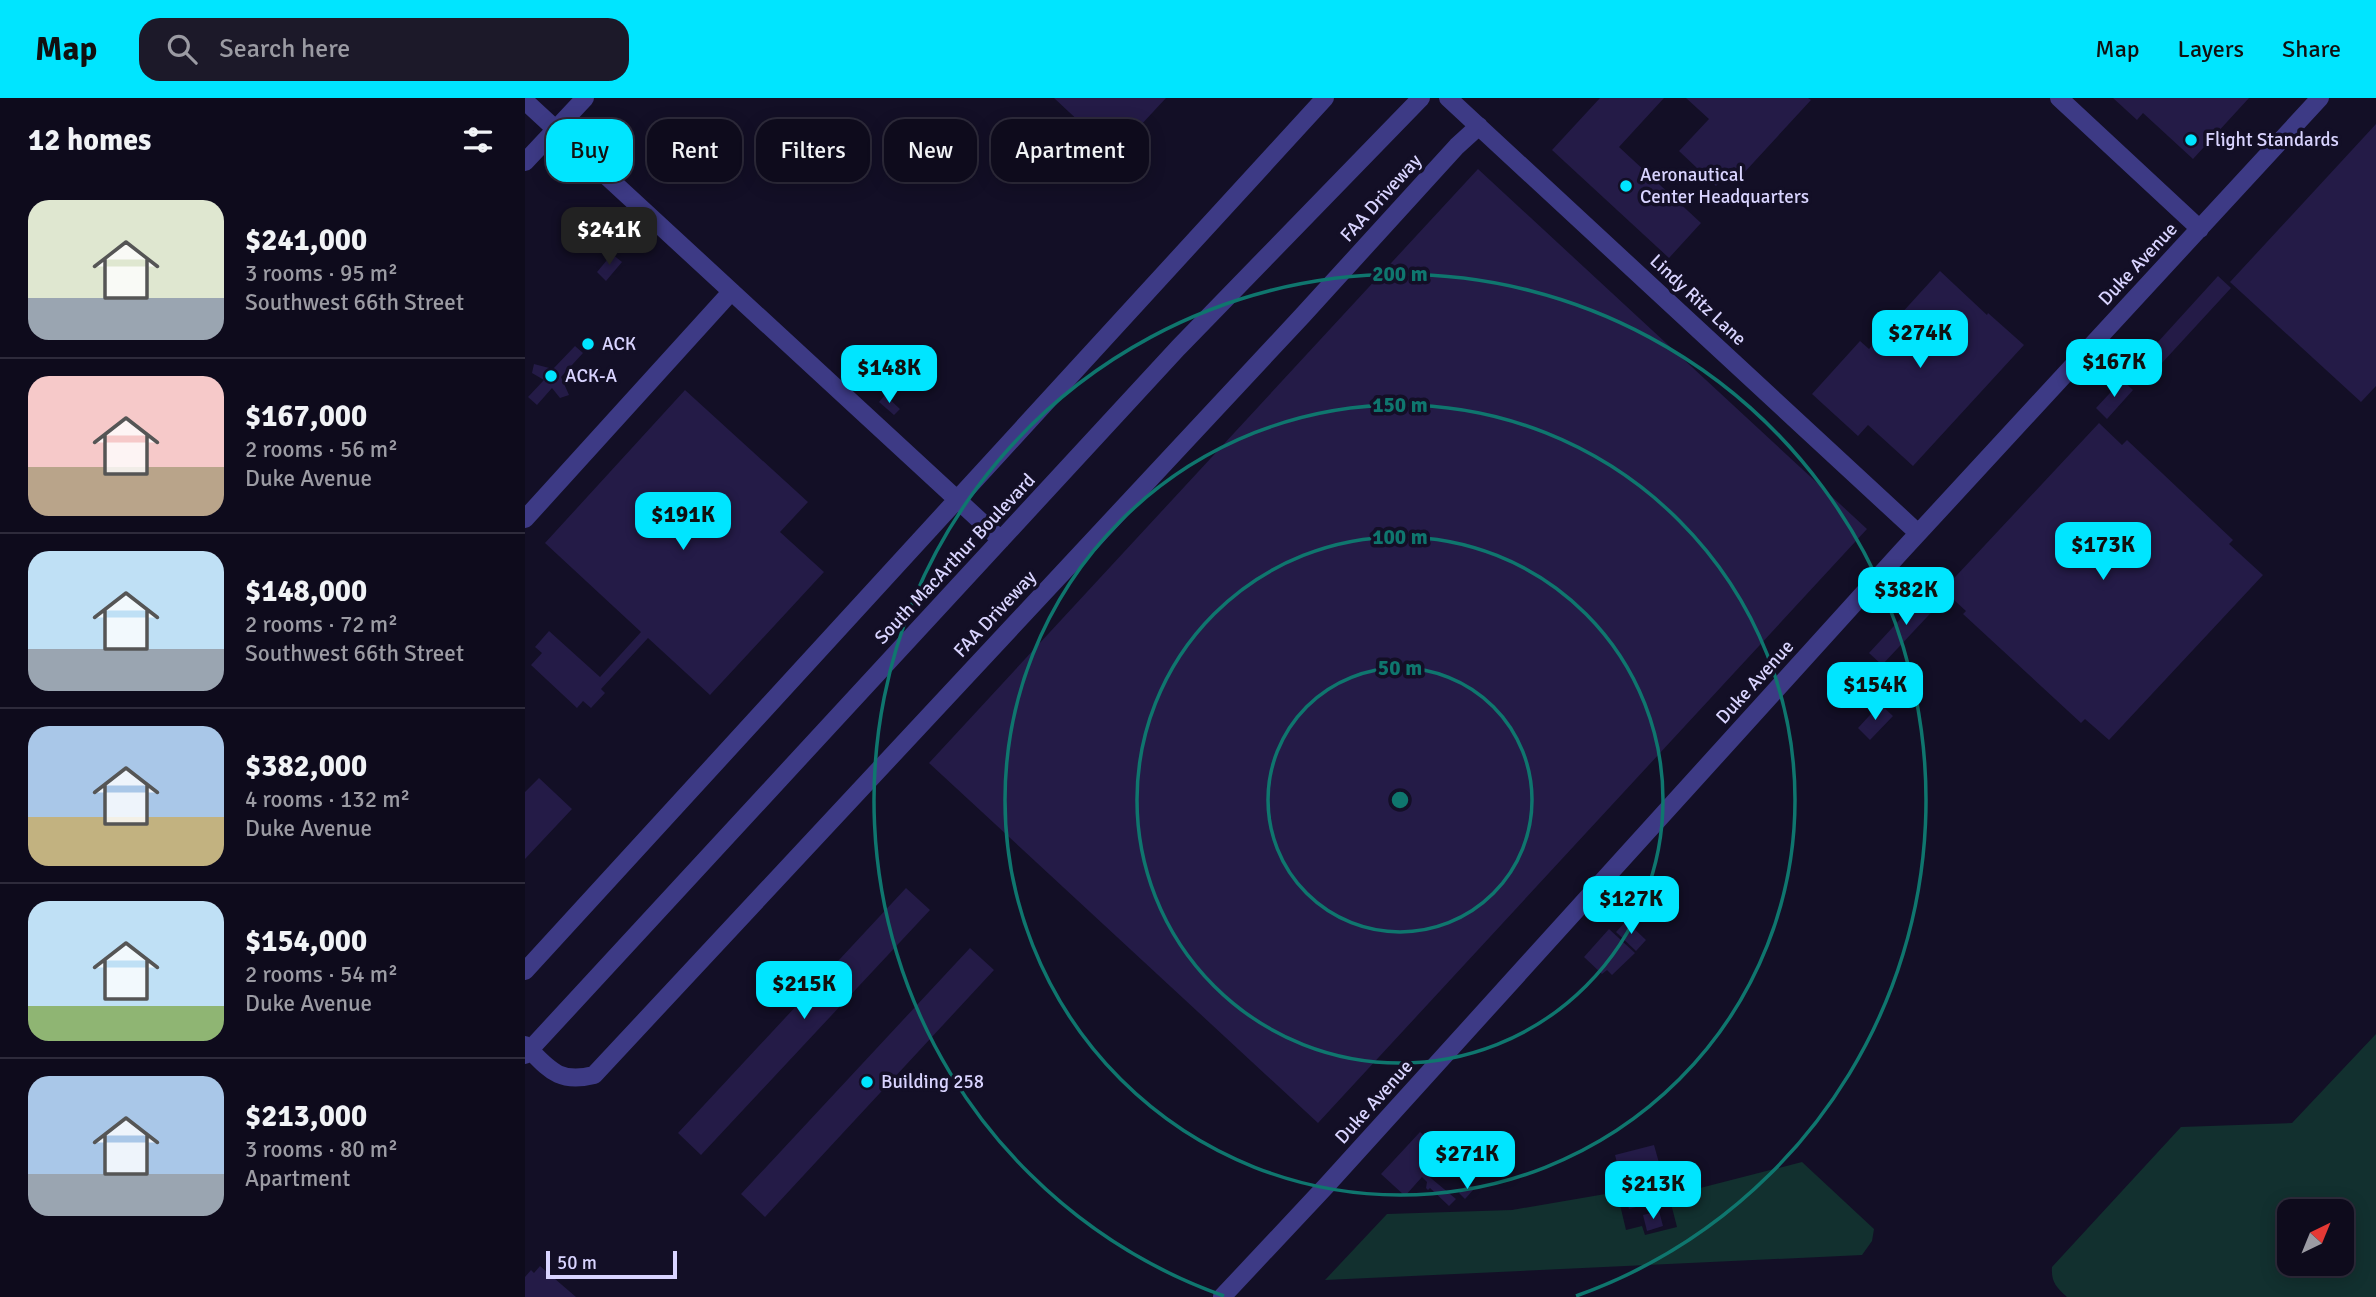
<!DOCTYPE html>
<meta charset="utf-8">
<style>
:root{--surface:#0e0b1c;--page:#1c1929;--text:#f1f3f6;--muted:#9b9ba3;--line:#2e2b3b;--accent:#00e5ff}
body{margin:0;font-family:Signika,sans-serif;background:var(--page);color:var(--text);height:100vh;display:flex;flex-direction:column;font-size:26px;white-space:nowrap}
*{box-sizing:border-box;margin:0}
p{font-size:23px;color:var(--muted)}
.icon{flex:none;width:38px;height:38px;fill:none;stroke:currentColor;stroke-width:2;stroke-linecap:round;stroke-linejoin:round}
.map{position:relative;flex:1;overflow:hidden}
.drawer{display:flex;flex-direction:column;background:var(--surface);width:525px}
.drawer>*{flex:none}
.top-card{position:absolute;left:21px;top:21px;width:665px;height:63px;display:flex;gap:14px}
.needle{width:46px;rotate:43deg}
.buttons{position:absolute;left:1752px;top:1101px;display:grid;gap:14px}
.buttons a{display:grid;place-items:center;width:77px;height:77px;border-radius:14px;background:var(--surface);box-shadow:0 4px 18px #0003,0 0 0 2px var(--line);font-size:35px}
.scale{position:absolute;left:21px;bottom:18px;width:131px;box-sizing:border-box;padding-left:7px;border:4px solid #d9d4ff;border-top:0;font-size:19px;line-height:24px;white-space:nowrap;color:#d9d4ff;-webkit-text-stroke:5px #130f26;paint-order:stroke}
.price{position:absolute;translate:-50% -60px;padding:0 16px;border-radius:14px;background:var(--accent);color:#111;font-size:23px;line-height:46px;filter:drop-shadow(0 2px 4px #0008)}
.price::after{content:'';position:absolute;left:50%;top:42px;width:21px;height:16px;margin-left:-10px;background:inherit;clip-path:polygon(0 0,100% 0,50% 100%)}
.price.current{background:#222;color:#fff}
ul{padding:0;list-style:none}
li{display:flex;align-items:center;gap:21px;height:175px;padding:0 28px}
li+li{border-top:2px solid var(--line)}
li span{display:grid;place-items:center;flex:none;width:196px;height:140px;border-radius:21px;color:#555}
li>.icon{margin-inline-start:auto}
span .icon{width:84px;height:84px;fill:#fffc;stroke-width:1}
li b{font-size:30px}
h2{display:flex;justify-content:space-between;align-items:center;height:84px;padding:0 28px;font-size:30px}
.pill{padding:0 24px;border-radius:21px;background:var(--surface);box-shadow:0 4px 18px #0003,0 0 0 2px var(--line);font-size:24px;line-height:63px}
.pill.current{background:var(--accent);color:#111}
header{display:flex;align-items:center;gap:42px;box-sizing:border-box;height:98px;padding:0 35px;background:var(--accent);color:#111}
header strong{font-size:33px}
nav{display:flex;gap:38px;margin-inline-start:auto;font-size:24px}
.search{width:490px;height:63px;background:var(--page);display:flex;align-items:center;gap:18px;box-sizing:border-box;padding:0 24px;border-radius:21px;color:var(--muted);font-size:26px}
main{display:flex;flex:1;min-height:0}
.map>svg:first-child{display:block}
.green{fill:#12302f;fill-rule:evenodd}
.building{fill:#241b47}
.lines{fill:none;stroke-linecap:round;stroke-linejoin:round}
.street{stroke:#3d3a85;stroke-width:18}
.ring{fill:none;stroke:#0f766e;stroke-width:3.5}
.poi-dot{fill:#00e5ff;stroke:#130f26;stroke-width:2.5}
.labels{text-anchor:middle;dominant-baseline:central;stroke-width:7;stroke-linejoin:round;paint-order:stroke}
.poi-label{font-size:19px;fill:#d9d4ff;stroke:#130f26;text-anchor:start}
.street-label{font-size:19px;fill:#d9d4ff;stroke:#130f26}
.centre{fill:#0f766e;stroke:#130f26;stroke-width:3.5}
.ring-label{font-size:21px;text-anchor:middle;font-weight:bold;fill:#0f766e;stroke:#130f26;stroke-width:7;stroke-linejoin:round;paint-order:stroke}
</style>
<header>
<strong>Map</strong>
<div class="search"><svg class="icon" aria-label="search" viewBox="0 0 24 24"><circle cx="10" cy="10" r="6"/><path d="M15 15l6 6"/></svg>Search here</div>
<nav><a>Map</a><a>Layers</a><a>Share</a></nav>
</header>
<main>
<section class="drawer">
<h2>12 homes<svg class="icon" aria-label="filters" viewBox="0 0 24 24"><path d="M4 7h16M4 17h16"/><circle cx="9" cy="7" r="2"/><circle cx="15" cy="17" r="2"/></svg></h2>
<ul>
<li><span style="background:linear-gradient(#dfe7d0 70%,#9aa5b1 0)"><svg class="icon" aria-label="home" viewBox="0 0 24 24"><path d="M3 11l9-7 9 7M6 9v11h12V9"/></svg></span><div><b>$241,000</b><p>3 rooms · 95 m²</p><p>Southwest 66th Street</p></div></li>
<li><span style="background:linear-gradient(#f6c9c9 65%,#b9a48a 0)"><svg class="icon" aria-label="home" viewBox="0 0 24 24"><path d="M3 11l9-7 9 7M6 9v11h12V9"/></svg></span><div><b>$167,000</b><p>2 rooms · 56 m²</p><p>Duke Avenue</p></div></li>
<li><span style="background:linear-gradient(#bfe0f5 70%,#9aa5b1 0)"><svg class="icon" aria-label="home" viewBox="0 0 24 24"><path d="M3 11l9-7 9 7M6 9v11h12V9"/></svg></span><div><b>$148,000</b><p>2 rooms · 72 m²</p><p>Southwest 66th Street</p></div></li>
<li><span style="background:linear-gradient(#a9c7e8 65%,#c2b280 0)"><svg class="icon" aria-label="home" viewBox="0 0 24 24"><path d="M3 11l9-7 9 7M6 9v11h12V9"/></svg></span><div><b>$382,000</b><p>4 rooms · 132 m²</p><p>Duke Avenue</p></div></li>
<li><span style="background:linear-gradient(#bfe0f5 75%,#8fb573 0)"><svg class="icon" aria-label="home" viewBox="0 0 24 24"><path d="M3 11l9-7 9 7M6 9v11h12V9"/></svg></span><div><b>$154,000</b><p>2 rooms · 54 m²</p><p>Duke Avenue</p></div></li>
<li><span style="background:linear-gradient(#a9c7e8 70%,#9aa5b1 0)"><svg class="icon" aria-label="home" viewBox="0 0 24 24"><path d="M3 11l9-7 9 7M6 9v11h12V9"/></svg></span><div><b>$213,000</b><p>3 rooms · 80 m²</p><p>Apartment</p></div></li>
</ul>
</section>
<div class="map">
<svg width="1851" height="1199" viewBox="0 0 1851 1199">
<rect width="100%" height="100%" fill="#130f26"/>
<path class="green" d="M1851,936v263h-309c-11,-10 -16,-15 -15,-30l129,-140 111,-4zM1816,1113v53h-52v-53z
M1277,1064l72,67 -2,12 -10,14 -537,25 62,-66 125,-4 105,-18 9,38 16,-4 3,9 32,-8 -8,-31z"/>
<path class="building" d="M529,0h112l-52,56z
M1075,0h64l-45,49 82,76 -32,35 -117,-108z
M1161,0h122l3,2 -69,75 -8,-8 -18,19 -37,-35 30,-32z
M1588,0h136l-56,61 -50,-46 -6,7z
M1851,26v262l-15,16 -131,-120z
M953,71l389,360 -549,594 -389,-360z
M87,156l10,8 -16,19 -9,-9z
M1415,173l47,44 1,-2 36,32 -111,121 -45,-41 -10,11 -46,-42 48,-53 9,8z
M1693,178l13,12 -81,88 -13,-11z
M50,248l8,7 -22,24 8,18 -9,3 -8,-10 -15,17 -9,-8 16,-17 -12,-7 2,-9 19,5z
M1597,282l11,10 -26,29 -11,-11z
M160,292l123,112 -28,30 44,40 -114,123 -62,-57 -47,51 4,4 -14,15 -8,-7 -6,7 -46,-43 11,-12 -7,-6 14,-16 51,46 41,-45 -96,-89z
M360,297l15,14 -6,6 -15,-13z
M1574,325l23,22 5,-5 106,100 -4,4 34,31 -154,165 -24,-21 -4,4 -118,-109 3,-3 -23,-21z
M1404,490l13,13 -60,64 -13,-12z
M1355,606l13,12 -23,24 -12,-12z
M14,680l33,31 -47,50v-67z
M381,790l24,22 -229,245 -23,-22z
M1111,808l5,4 -9,10 -5,-5z
M1101,823l20,19 -10,11 -20,-19z
M1084,831l26,24 -23,22 -5,-5 -5,4 -18,-17z
M445,850l24,22 -229,247 -24,-23z
M895,1034l25,22 -19,20 30,25 -7,7 -19,-18 -2,2 -2,-2 1,-6 -5,-5 -17,19 -24,-22z
M1129,1047l15,53 -40,11 -14,-54z
M943,1085l6,6 -9,10 -6,-6z
M1134,1113l4,15 -16,5 -4,-16z
M15,1168l36,31h-51v-20l6,-7 3,3z"/>
<g class="lines">
<path class="street" d="M923,0l470,435
M1534,0l141,131
M0,3l476,439
M0,64l60,-64
M0,421l206,-227
M0,873l800,-873
M0,947c24,24 33,39 69,30l709,-760 154,-169 22,-20
M0,957l653,-707 243,-250
M697,1199l105,-112 573,-632 420,-455"/>
</g>
<g class="ring">
<circle cx="875" cy="702" r="132"/>
<circle cx="875" cy="702" r="263"/>
<circle cx="875" cy="702" r="395"/>
<path d="M699 1198A526 526 0 1 1 1051 1198"/>
</g>
<g class="poi-dot">
<circle cx="1666" cy="42" r="7"/>
<circle cx="1101" cy="88" r="7"/>
<circle cx="63" cy="246" r="7"/>
<circle cx="26" cy="278" r="7"/>
<circle cx="342" cy="984" r="7"/>
</g>
<g class="labels">
<g class="poi-label">
<text x="1680" y="42">Flight Standards</text>
<text x="1115" y="77">Aeronautical<tspan x="1115" dy="22">Center Headquarters</tspan></text>
<text x="77" y="246">ACK</text>
<text x="40" y="278">ACK-A</text>
<text x="356" y="984">Building 258</text>
</g>
<g class="street-label">
<text transform="translate(856 100) rotate(-48)">FAA Driveway</text>
<text transform="translate(1613 166) rotate(-47)">Duke Avenue</text>
<text transform="translate(1173 202) rotate(43)">Lindy Ritz Lane</text>
<text transform="translate(430 461) rotate(-47)">South MacArthur Boulevard</text>
<text transform="translate(470 516) rotate(-47)">FAA Driveway</text>
<text transform="translate(1230 584) rotate(-48)">Duke Avenue</text>
<text transform="translate(849 1004) rotate(-48)">Duke Avenue</text>
</g>
</g>
<circle cx="875" cy="702" r="10" class="centre"/>
<g class="ring-label">
<text x="875" y="183">200 m</text>
<text x="875" y="314">150 m</text>
<text x="875" y="446">100 m</text>
<text x="875" y="577">50 m</text>
</g>
</svg>
<div class="buttons">
<a><svg class="needle" viewBox="-14 -14 28 28"><path d="M0-13l5 13h-10z" fill="#e53935"/><path d="M0 13l5-13h-10z" fill="#9b9ba3"/></svg></a>
</div>
<div class="scale">50 m</div>
<b class="price current" style="left:84px;top:169px">$241K</b>
<b class="price" style="left:1395px;top:272px">$274K</b>
<b class="price" style="left:1589px;top:301px">$167K</b>
<b class="price" style="left:364px;top:307px">$148K</b>
<b class="price" style="left:158px;top:454px">$191K</b>
<b class="price" style="left:1578px;top:484px">$173K</b>
<b class="price" style="left:1381px;top:529px">$382K</b>
<b class="price" style="left:1350px;top:624px">$154K</b>
<b class="price" style="left:1106px;top:838px">$127K</b>
<b class="price" style="left:279px;top:923px">$215K</b>
<b class="price" style="left:942px;top:1093px">$271K</b>
<b class="price" style="left:1128px;top:1123px">$213K</b>
<div class="top-card">
<a class="pill current">Buy</a>
<a class="pill">Rent</a>
<a class="pill">Filters</a>
<a class="pill">New</a>
<a class="pill">Apartment</a>
</div>
</div>
</main>
